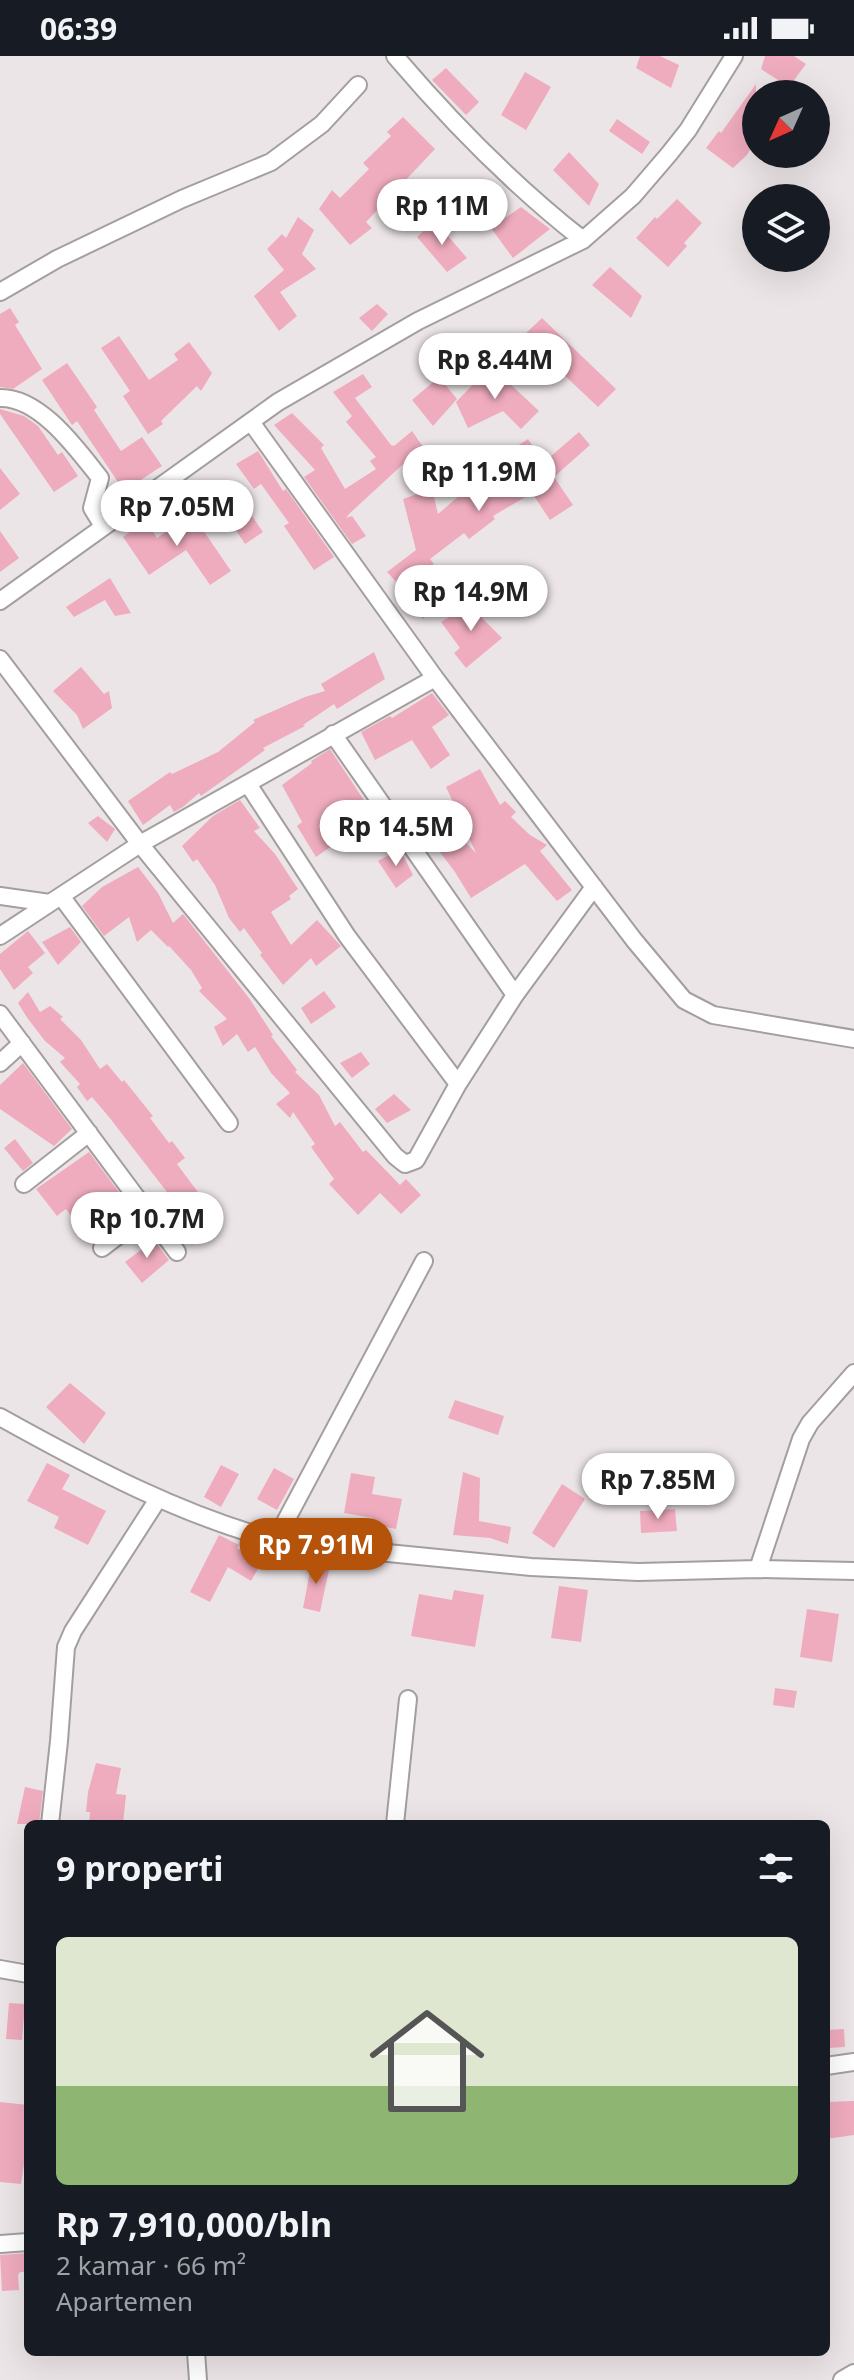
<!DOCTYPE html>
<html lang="id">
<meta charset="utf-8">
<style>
:root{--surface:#171b24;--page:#20242c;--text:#f1f3f6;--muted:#9ea1a6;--line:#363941;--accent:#b45309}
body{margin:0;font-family:"Noto Sans",sans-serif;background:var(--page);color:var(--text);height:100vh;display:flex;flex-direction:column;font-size:30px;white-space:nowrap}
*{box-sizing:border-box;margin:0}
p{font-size:26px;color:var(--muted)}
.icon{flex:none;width:44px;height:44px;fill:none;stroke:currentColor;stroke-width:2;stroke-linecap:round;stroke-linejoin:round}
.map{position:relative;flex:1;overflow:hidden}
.details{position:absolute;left:24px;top:1764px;width:806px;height:536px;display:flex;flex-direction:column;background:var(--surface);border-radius:12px;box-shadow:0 8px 32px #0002}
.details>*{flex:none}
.needle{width:52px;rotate:225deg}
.fabs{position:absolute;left:742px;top:24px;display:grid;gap:16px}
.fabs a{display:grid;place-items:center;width:88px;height:88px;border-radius:50%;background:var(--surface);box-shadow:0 8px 32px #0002;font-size:40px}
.price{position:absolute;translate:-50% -68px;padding:0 18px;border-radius:28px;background:#fff;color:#222;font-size:26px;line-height:52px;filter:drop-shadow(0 2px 4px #0008)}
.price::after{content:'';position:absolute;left:50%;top:48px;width:24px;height:18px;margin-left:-12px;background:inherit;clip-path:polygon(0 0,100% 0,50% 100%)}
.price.active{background:var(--accent);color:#fff}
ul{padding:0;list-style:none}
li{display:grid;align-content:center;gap:16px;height:424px;padding:0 32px}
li+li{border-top:2px solid var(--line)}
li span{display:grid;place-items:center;height:248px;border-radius:12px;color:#555}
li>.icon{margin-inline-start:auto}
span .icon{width:144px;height:144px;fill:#fffc;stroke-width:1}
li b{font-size:34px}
h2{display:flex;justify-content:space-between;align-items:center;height:96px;padding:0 32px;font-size:34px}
.status{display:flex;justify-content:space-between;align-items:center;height:56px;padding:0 40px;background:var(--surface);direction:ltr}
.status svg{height:22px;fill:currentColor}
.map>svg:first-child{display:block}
.building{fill:#efacbe}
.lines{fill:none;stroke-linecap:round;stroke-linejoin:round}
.minor-casing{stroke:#a49e9f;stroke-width:20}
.minor{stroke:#fff;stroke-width:16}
</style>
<div class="status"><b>06:39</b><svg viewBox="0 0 49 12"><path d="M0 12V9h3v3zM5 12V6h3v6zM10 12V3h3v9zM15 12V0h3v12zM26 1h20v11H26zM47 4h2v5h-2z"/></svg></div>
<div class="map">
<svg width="854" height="2324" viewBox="0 0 854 2324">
<rect width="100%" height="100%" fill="#ece5e7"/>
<path class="building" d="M640,0h20l19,9 -8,23 -35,-20z
M765,0h29l12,8 -17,23 -28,-18z
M446,12l33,34 -13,13 -34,-35z
M525,16l26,15 -25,43 -25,-15z
M756,28v56l-9,15 -14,13 -27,-20 13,-17 2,2z
M403,61l32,32 -69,73 6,6 -22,17 -31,-36 13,-19 8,8 29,-29 -6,-6 28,-27 -4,-4z
M617,63l33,23 -8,12 -33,-23z
M569,96l30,32 -10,22 -36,-36z
M677,143l25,24 -18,20 3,3 -19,21 -32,-29 19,-21 2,2z
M521,151l29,22 -37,29 -22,-30z
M298,161l16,13 -12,24 14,15 -36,23 17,24 -18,15 -25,-35 30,-26 -17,-21 15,-15 4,4z
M435,165l32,37 -20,14 -30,-35z
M610,211l32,29 -11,22 -39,-33z
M377,248l11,10 -16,17 -13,-13z
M10,252l9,14 -4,3 27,44 -29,20 -13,-2v-73z
M542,262l74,71 -18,18 -75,-71z
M119,280l30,44 29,-20 -4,-6 15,-12 23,31 -11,18 -4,-5 -36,35 2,3 -15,10 -25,-38 7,-5 -29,-43z
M67,307l30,44 -3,3 27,41 21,-14 20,29 -38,25 -47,-70 -5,4 -30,-45z
M491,310l48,45 -18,18 -18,-18 -35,17 -12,-26z
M363,318l9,13 -17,11 36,47 3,1 18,-15 14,20 -12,8 -2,-3 -62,57 -4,5 6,-2 14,20 -14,8 -48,-67 11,-7 -41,-45 18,-12 32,32 -3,3 24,41 31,-20 -6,-8 6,-4 -30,-35 6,-6 -19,-24z
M439,321l18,22 -24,27 -21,-26z
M0,353l24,7 14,10 20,29 4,-3 16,24 -24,16 -54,-78z
M579,376l11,13 -36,32 19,28 -23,15 -18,-27 -39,23 2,3 -26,20 -5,-6 -34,26 4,5 -14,8 23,23 -20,24 -22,-35 -2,1 -12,-13 29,-22 -13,-51 29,-10 6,25 35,-30 8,9 36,-21 -12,-18 23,-15 16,23z
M258,395l25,40 3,-2 48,68 -20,13 -30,-44 5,-3 -28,-39 -7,5 -18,-25z
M0,412l20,26 -20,16z
M241,444l22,32 -18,12 -21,-32z
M192,458l39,57 -21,14 -24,-35 -37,25 -26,-38 23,-16 11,17z
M0,475l19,27 -19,14z
M110,522l21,35 -16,3 -10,-16 -31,17 -8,-10z
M478,544l9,13 -6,4 21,21 -36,30 -12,-15 6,-5 -19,-26z
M374,596l11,27 -48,30 -3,-5 -31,21 2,1 -42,22 2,2 -26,19 -38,27 -2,-3 -16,14 -9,5 -4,-7 -27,20 -15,-24 42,-29 2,2 46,-22 37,-30 -2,-2 52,-23 20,-6 -4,-7z
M81,611l23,27 5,-3 3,17 -29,21 -6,-14 -24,-24z
M432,637l17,22 -17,12 18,28 -19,14 -19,-29 -37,20 -14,-28 29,-16 2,2z
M330,693l51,77 -25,19h-6l-5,-8 -29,20 -19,-31 5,-4 -20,-37 30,-22 -1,-2z
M480,713l20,36 5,-4 11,11 -5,5 19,18 17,10 -7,6 32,39 -15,11 -32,-37 -54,34 -16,-26 -47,-62 16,-9 52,52 -30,-66z
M240,744l20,28 -6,3 21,23 23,35 -9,7 2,3 -20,13 20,33 26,-25 24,26 -25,20 -5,-8 -28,27 -23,-30 2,-2 -18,-25 -4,4 -11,-14 -14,-33 -18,-26 -4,3 -11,-16 31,-30z
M98,760l17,13 -8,13 -19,-19z
M400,793l13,26 -17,13 -18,-27z
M138,811l20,26 15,30 10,-9 66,84 24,37 -2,1 26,34 -2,2 24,23 16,31 5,-4 23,30 3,-2 34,35 6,-6 15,16 -20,19 -21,-21 -22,22 -29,-31 5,-5 -23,-32 4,-3 -22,-32 -3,6 -14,-14 14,-11 -19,-20 -16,-26 -7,5 -11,-18 -14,12 -9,-19 13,-8 -28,-28 3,-3 -11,-18 -22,-24 -1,1 -17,-17 -14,12 -8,-25 -25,19 -22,-30 20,-19z
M70,871l11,15 -23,23 -16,-23z
M28,875l17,22 -17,14 5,6 -19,17 -14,-21v-15z
M324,935l12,16 -25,17 -10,-16z
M28,936l12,20 10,-6 13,11 -3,2 21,21 19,29 7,-5 15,18 2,-2 29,36 -3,2 19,25 3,-2 13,17 -8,6 32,43 -21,17 -14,-18 3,-1 -68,-88 -17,-20 -5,4 -10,-14 3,-3 -20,-22 5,-4 -20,-17 -17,-22 -10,-16z
M361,996l9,12 -18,14 -12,-15z
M23,1007l49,66 -18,17 -54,-37v-24z
M394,1038l17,16 -24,13 -12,-14z
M15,1083l18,24 -10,8 -19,-23z
M89,1096l44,59 -41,32 -26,-34 -9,7 -21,-27z
M150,1179l19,25 -27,23 -17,-21 17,-13 -4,-5z
M70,1327l36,30 -22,31 -38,-37z
M455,1344l49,16 -6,19 -50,-17z
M47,1407l23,12 -8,14 44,22 -18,34 -34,-17 5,-11 -32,-16z
M221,1409l18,9 -18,33 -17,-10z
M274,1412l20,11 -17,31 -20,-11z
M463,1416l17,6 -1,43 32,6 -3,17 -18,-6 -37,-3z
M351,1417l24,4 -3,17 30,5 -6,30 -24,-5 1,-6 -29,-5z
M611,1420l21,11 -9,18 -22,-11z
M562,1428l23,15 -31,49 -22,-15z
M675,1453l2,22 -36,2 -1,-22z
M219,1479l20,10 -2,3 25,14 -11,19 -23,-14 -18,35 -20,-10z
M312,1505l18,4 -10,47 -17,-4z
M559,1530l29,4 -7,52 -30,-4z
M454,1534l30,5 -9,52 -64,-11 8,-42 33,6z
M807,1553l32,5 -7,48 -32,-5z
M775,1632l22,3 -3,17 -21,-3z
M96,1707l25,5 -5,26 10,1 -3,29h-34l1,-12h-4l2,-20z
M25,1731l18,4 -4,33h-22z
M9,1947l16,1 -3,36 -16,-1z
M844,1973l1,18 -16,1 -2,-18z
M854,2045v34l-28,4v-37z
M0,2046l28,3v33l-7,46 -21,-2z
M28,2197v19h-8l-2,3 1,15 -17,1 -2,-36z"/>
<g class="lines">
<g class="minor-casing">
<path id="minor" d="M395,0c57,67 119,130 188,184
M0,236l57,-33 125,-60 89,-37 51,-38 36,-39
M0,342c40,-1 77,51 100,80l-8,30 11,18
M251,366l184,256 199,262 50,60 29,15 141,24
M0,545l278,-199 140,-81 165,-81 50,-44 36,-42 19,-24 46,-74
M0,603l140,185 255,312 10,8 11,-4 42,-76 57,-89 79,-108
M333,678l182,261
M248,728l99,152 111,148
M0,840l50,7 90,-59 295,-166
M61,840l168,227
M0,880l50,-33
M0,958l177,238
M0,1007l22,-20
M24,1128l65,-51
M102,1192l46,-35
M0,1361c90,50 185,101 286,126l245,24 107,5 120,-3 96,2
M275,1485l149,-280
M758,1513l43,-130 9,-16 44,-50
M50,1768l9,-83 7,-94 7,-16 85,-132
M395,1768l13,-125
M0,1913l28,5
M826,2010l28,-4
M0,2188l28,-2
M196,2296l2,28
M842,2324l12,-7"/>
</g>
<use href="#minor" class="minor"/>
</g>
</svg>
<div class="fabs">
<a><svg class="needle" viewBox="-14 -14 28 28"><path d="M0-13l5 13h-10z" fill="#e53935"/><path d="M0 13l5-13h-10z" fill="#9ea1a6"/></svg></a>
<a><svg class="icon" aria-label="layers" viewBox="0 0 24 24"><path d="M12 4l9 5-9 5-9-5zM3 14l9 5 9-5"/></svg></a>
</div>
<b class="price" style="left:442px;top:191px">Rp 11M</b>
<b class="price" style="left:495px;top:345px">Rp 8.44M</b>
<b class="price" style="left:479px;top:457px">Rp 11.9M</b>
<b class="price" style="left:177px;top:492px">Rp 7.05M</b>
<b class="price" style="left:471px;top:577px">Rp 14.9M</b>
<b class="price" style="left:396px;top:812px">Rp 14.5M</b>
<b class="price" style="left:147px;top:1204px">Rp 10.7M</b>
<b class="price" style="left:658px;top:1465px">Rp 7.85M</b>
<b class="price active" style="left:316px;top:1530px">Rp 7.91M</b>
<section class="details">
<h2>9 properti<svg class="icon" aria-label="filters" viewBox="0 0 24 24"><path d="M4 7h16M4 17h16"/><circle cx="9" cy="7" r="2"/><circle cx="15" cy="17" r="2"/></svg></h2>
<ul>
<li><span style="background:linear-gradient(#dfe7d0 60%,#8fb573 0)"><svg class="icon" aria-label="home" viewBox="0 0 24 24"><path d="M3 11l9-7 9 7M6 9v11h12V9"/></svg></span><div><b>Rp 7,910,000/bln</b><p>2 kamar · 66 m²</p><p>Apartemen</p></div></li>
</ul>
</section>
</div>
